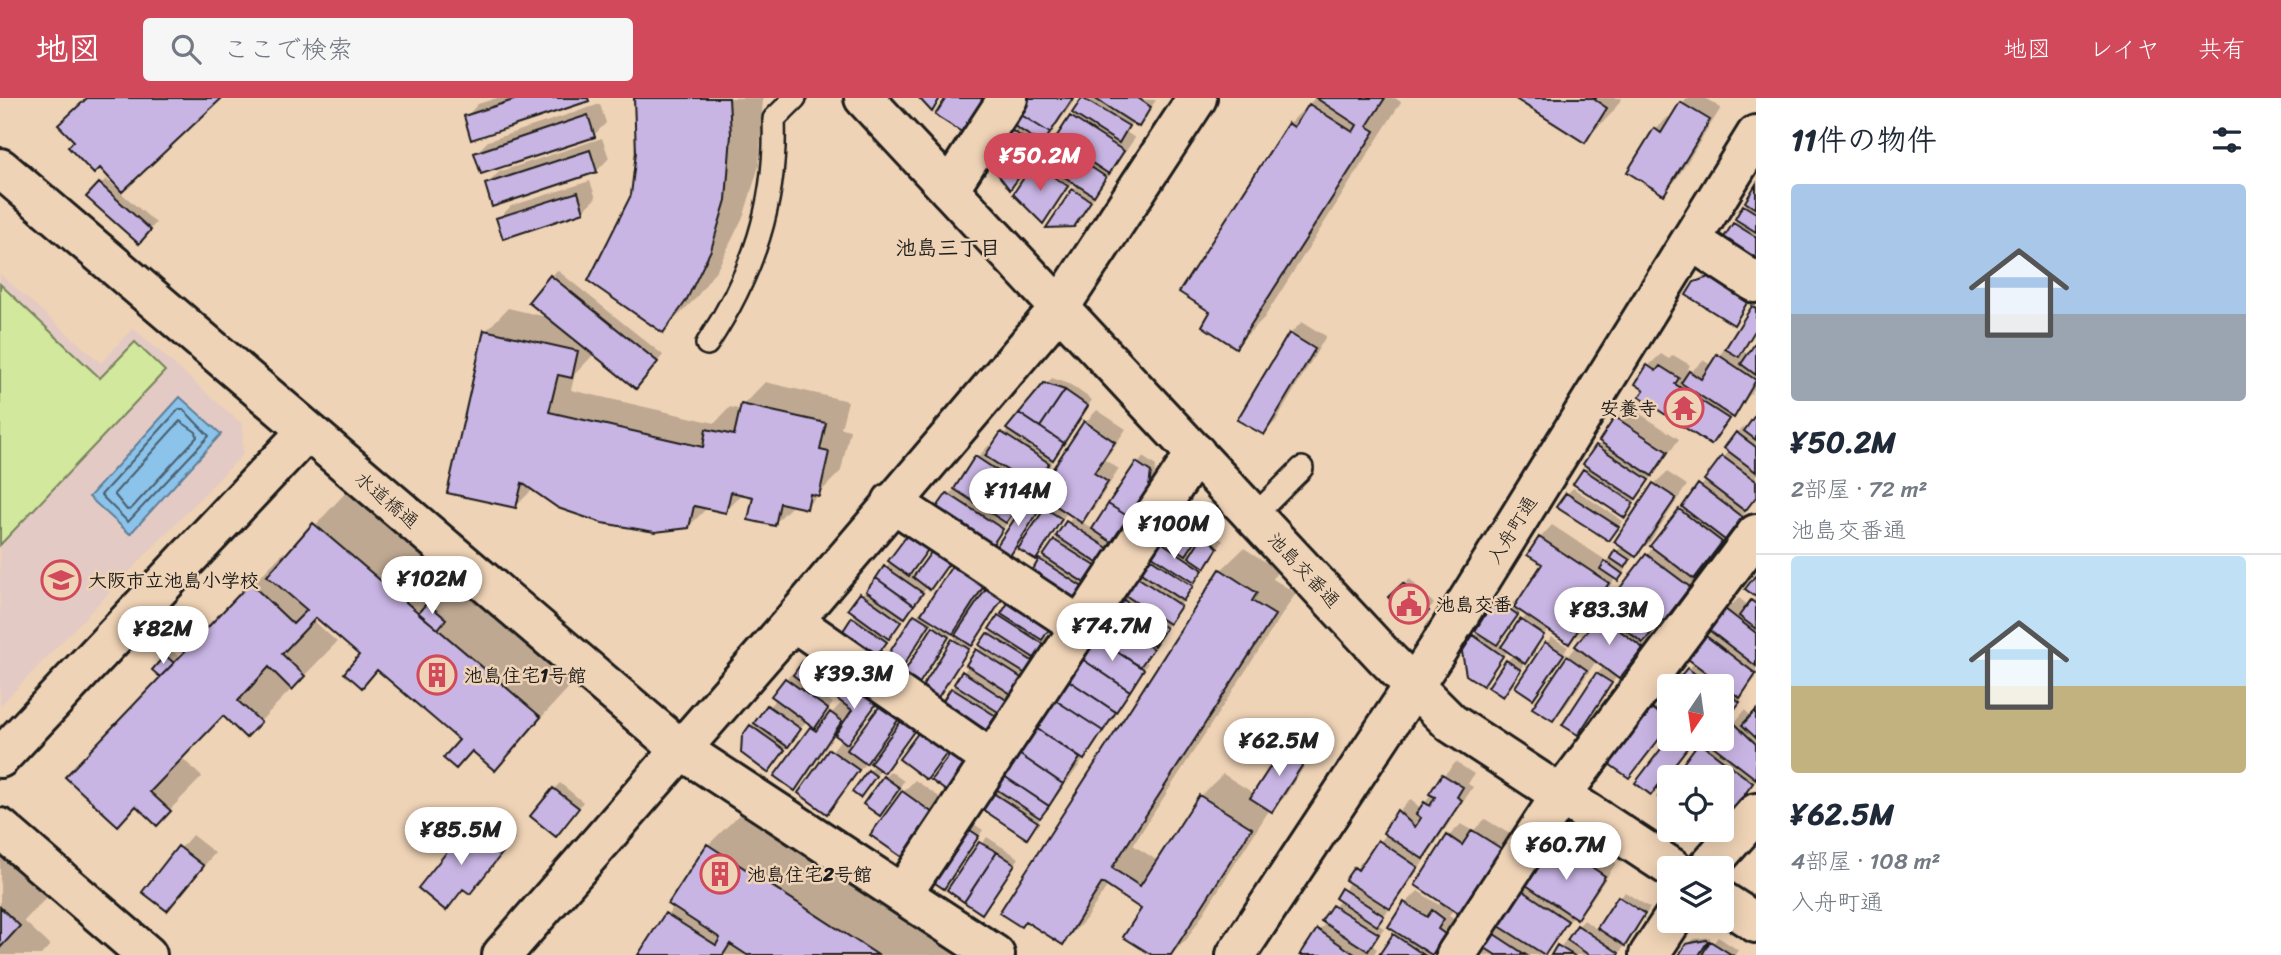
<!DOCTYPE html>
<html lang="ja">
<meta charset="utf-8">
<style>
:root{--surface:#fff;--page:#f6f6f7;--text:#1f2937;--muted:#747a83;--line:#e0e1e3;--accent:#d1495b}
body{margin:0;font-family:Sriracha,"Klee One",sans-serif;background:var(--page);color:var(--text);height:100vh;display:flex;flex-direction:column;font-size:26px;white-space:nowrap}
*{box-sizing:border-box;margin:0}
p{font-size:23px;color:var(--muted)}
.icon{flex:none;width:38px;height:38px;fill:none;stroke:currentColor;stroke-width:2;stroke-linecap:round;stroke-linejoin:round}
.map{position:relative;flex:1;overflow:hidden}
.panel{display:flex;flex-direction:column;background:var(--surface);width:525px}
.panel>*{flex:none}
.needle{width:46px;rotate:193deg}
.controls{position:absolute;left:1657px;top:576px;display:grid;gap:14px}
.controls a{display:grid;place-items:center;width:77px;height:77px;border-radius:7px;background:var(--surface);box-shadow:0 4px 18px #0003;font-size:35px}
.price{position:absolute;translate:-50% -60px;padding:0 16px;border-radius:24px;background:#fff;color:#222;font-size:23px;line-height:46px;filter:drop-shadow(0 2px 4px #0008)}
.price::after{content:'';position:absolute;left:50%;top:42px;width:21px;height:16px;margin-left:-10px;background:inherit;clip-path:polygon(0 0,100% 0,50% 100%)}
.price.active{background:var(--accent);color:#fff}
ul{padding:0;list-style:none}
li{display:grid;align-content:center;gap:14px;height:371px;padding:0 35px}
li+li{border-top:2px solid var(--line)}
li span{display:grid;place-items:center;height:217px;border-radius:7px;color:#555}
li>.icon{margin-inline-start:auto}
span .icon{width:126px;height:126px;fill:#fffc;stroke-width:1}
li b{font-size:30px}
h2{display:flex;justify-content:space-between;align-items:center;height:84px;padding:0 35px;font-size:30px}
header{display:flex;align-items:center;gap:42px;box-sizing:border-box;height:98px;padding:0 35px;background:var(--accent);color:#fff}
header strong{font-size:33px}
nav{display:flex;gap:38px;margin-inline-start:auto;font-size:24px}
.search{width:490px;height:63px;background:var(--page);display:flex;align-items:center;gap:18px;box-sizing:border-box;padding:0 24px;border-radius:7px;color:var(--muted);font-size:26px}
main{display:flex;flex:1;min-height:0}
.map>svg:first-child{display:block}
.built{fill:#e4cac4}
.green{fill:#d1e89d;stroke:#76825c;stroke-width:2}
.water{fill:#8cc3ea;stroke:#5f8098;stroke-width:2}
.shadow{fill:#0003;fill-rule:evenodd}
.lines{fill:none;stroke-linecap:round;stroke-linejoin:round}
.shore{stroke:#495f6e;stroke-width:2}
.building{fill:#c9b5e4;stroke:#1c1c1c;stroke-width:2}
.lane-casing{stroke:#1c1c1c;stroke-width:26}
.street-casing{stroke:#1c1c1c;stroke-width:44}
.secondary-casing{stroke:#1c1c1c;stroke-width:44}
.lane{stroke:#efd3b6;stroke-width:21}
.street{stroke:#efd3b6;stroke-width:38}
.secondary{stroke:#efd3b6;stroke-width:38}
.labels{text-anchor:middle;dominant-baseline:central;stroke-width:5;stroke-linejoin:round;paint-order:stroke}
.poi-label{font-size:19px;font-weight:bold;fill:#1c1c1c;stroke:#efd3b6;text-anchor:start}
.street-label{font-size:19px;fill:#1c1c1c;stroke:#efd3b6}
.neighbourhood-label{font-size:21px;font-weight:bold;fill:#1c1c1c;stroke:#efd3b6}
</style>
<header>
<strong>地図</strong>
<div class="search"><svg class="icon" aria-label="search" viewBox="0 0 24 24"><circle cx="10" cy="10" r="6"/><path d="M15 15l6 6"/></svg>ここで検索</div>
<nav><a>地図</a><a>レイヤ</a><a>共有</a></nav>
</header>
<main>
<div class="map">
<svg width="1756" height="857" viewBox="0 0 1756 857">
<rect width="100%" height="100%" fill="#efd3b6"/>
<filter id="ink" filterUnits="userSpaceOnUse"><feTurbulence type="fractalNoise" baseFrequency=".0143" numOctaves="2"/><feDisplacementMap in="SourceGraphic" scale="14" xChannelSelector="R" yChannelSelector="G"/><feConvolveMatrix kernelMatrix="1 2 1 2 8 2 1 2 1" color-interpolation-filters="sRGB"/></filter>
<g filter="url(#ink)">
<path class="built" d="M0,176l101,89 32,-35 109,96 1,30 -243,252z"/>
<path class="green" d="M0,186l100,94 35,-36 30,29 -165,174z"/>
<path class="water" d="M180,299l41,37 -91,100 -41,-37z"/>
<path class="shadow" d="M88,0h132l-100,94 36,31 -18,19 -49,-45 17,-18 14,12 2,-2 -46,-48z
M497,0h93l-124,19 12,-13z
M636,0h127l-4,68 -15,49 -25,51 -23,32 -33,33 -30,-136z
M1025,0h51l-54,78 -12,12 -21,-28z
M1084,0l72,2 -12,18 -5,6 -6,-3 -7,11 9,6 -56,81 -6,7v-36l6,-6 -5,-3 -31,41 -27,-28 18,-29 13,-13 3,2 10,-13z
M1315,0h80l6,4 -137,216 -28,28 -24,-35 77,-187z
M1517,0h105l-10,15 -28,28z
M1687,0h18l16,10 -45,72 -12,13 -9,-63 13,-13 4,3z
M600,6l6,19 -12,12 -118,18 12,-12z
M602,40l7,20 -12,13 -110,13 12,-12z
M590,83l6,17 -13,12 -85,9 13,-13z
M1756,89v82l-22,-45z
M557,172l106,85 -21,26 -47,-28 -20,21 -4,16 144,33 15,-16 12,3 1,-5 22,-23 83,19 -7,27 9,2 -9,41 -35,36 -12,-3 -20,20 -19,-28 -11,-3 -18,18 -18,-4 -20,20 -155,-38 -17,17 -30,-175 22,-23 43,10 -20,-16z
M1716,174l37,23 -19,28 -38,-40 6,-6z
M1756,206v26l-13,21 6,4 7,-10v42l-45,56 -65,-54 2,-23 13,-12 8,5 4,-4 17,10 -3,6 3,2 13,-13 9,6z
M1302,224l24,14 -50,85 -12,12 26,-99z
M1052,280l19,7 21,15 -47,73 -54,72 -43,-51 8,-5 21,-31 12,-13 4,3z
M1628,308l51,33 -55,77 -40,-46 32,-52z
M1097,312l29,19 -21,31 14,9 -25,39 -13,13 13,9 49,-73 13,9 -2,13 -75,116 -38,-35 33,-45 -6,-4 -33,47 11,-49 7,-7 -5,-4 -35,53 17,-53 6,-6 2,2 47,-71z
M1756,319v81l-80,108 -26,27 4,2 -23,30 -14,11 -34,51 -6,6 20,-59 8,-8 -8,-6 -32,47 -12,12 15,-62 32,-41 12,-12 5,4 13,-15 17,-38 83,-105 7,-17 6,-6 3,3z
M1667,374l20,13 -38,58 -24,22 2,2 -3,6 -8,4 -35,52 -12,12 -20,-13 -47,67 5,-34 7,-7 -6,-4 -25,34 -9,-48 28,-42 15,11 27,-41 -15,-10 11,-16 12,-13 55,36 15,-15 32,-62zM1522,512l5,4 -23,32 -6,-4z
M1573,390l50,33 -14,18 -42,-45z
M347,393l226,192 -78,85 -117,-99 -16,16v-30l-45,-39 -4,4 24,22 -91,94 -22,-22 -42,44 20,19 -45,46 -20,-19 32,-133 -2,-14 5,-6 9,7 103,-106 4,3z
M1191,408l16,18 -19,26 5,4 18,-25 12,12 -67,101 -11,19 3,2 -34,55 -87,119 -46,-30 197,-296z
M914,433l-5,42 19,13 -47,64 -27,-32 4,-4 3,-20 8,-4z
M1244,450l34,22 -5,9 23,14 -163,252 25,16 42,-65 23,-22 32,20 31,-49 13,-12 19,12 -34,53 -14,11 -83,130 -16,16h-16l-11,-47 -36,-23 -23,35 -22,23 158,-373z
M956,464l55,25 -74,110 17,-57 14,-24 -14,14 -37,54 17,-57 5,-4 -6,-3 -35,52 18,-56 6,-6 3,2z
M1410,481l24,25 -13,12 -30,-19z
M1756,499v81l-14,16 2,1 -22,29 -2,-38 3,-3 -6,-4 -5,7h-42v41l-41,49 24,-67 7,-6 -3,-2 16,-21 6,-6 3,3 13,-15 12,-24 19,-28 13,-12 10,8z
M1004,514l53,6 -13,17 8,6 -31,48 -35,39 -41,-27z
M1552,539l16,10 -35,50 13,-54z
M814,552l15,10 -5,36 9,7 -10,13 4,2 16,-17 38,-5 -33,45 20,19 -41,52 -27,-20 42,-54 -6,-5 -29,43 -13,12 20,-63 -7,-5 -33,44 -23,-38 26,-28 9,-19 6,-6 2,2z
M1745,612l7,7 4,-4v68l-19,25 -15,13v-42h-47l30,-39h17z
M922,623l-32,44 -9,4 -15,21 3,-19z
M1456,664l18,12 -6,10 5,3 -71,107 -25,30 7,4 -12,17 5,4 -4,6h-71l24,-33 -2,-1 16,-21 16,-32 31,-34 12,-23 12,-12 10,10 23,-34z
M890,673l14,10 -19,27 -20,-5z
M915,682l33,23 -30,42 -15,-53z
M560,685l23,19 -21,27 -8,-40z
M484,714l31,26 -33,41 -13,13 -5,-4 -18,20 26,-84z
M741,715l221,142h-322l34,-49 34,-61z
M1485,721l28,17 -42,63 -12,12 -5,-3 -5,8 8,5 -24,34h-52l17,-24 8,-28 12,-12 21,14 4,-4 -26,-16 32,-49 12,-12 12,7z
M971,724l12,8 -39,57z
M192,737l23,18 -48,56 -23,-18z
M987,739l32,21 -32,47 -37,-15z
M1559,745l28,1 29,19 -27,41 -12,13 -3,-2 -31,40h-60l64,-99z
M0,754l47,45 -23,24 26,24 -9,10h-41z
M1625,794l25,16 -32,47h-65l31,-35 14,10z
M1711,839l-12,18 -11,-10 6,-6z
M1718,839l20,13 -3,5h-31z"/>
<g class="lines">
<path class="shore" d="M179,311h4l26,27 -81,86 -27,-27z
M180,323l16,11 1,5 -66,72 -4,1 -13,-16z"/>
</g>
<path class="building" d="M87,0h135l-100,94 -22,-24 -6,6 -26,-27 6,-6 -16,-16z
M520,0h68l1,3 -118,39 -7,-24z
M634,0h95l2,37 -5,65 -15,50 -25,51 -23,32 -75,-52 43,-86 5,-43z
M919,0h21l-8,14z
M946,0h42l-23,36 -30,-19z
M1023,0h50l-23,35 -35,-22z
M1082,0l47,28 -10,17 -47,-30z
M1094,0h44l13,9 -12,20z
M1316,0h69l-18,28 8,5 -139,217 -34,-22 8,-14 -31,-20 109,-169 6,4 15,-23 44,28 4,-7z
M1514,0h82l-1,2 12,8 -22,35z
M1680,4l30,18 -46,75 -37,-23 27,-44 7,5z
M1015,13l35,22 -7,11 -35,-22z
M588,17l7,22 -114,37 -7,-21z
M1070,18l54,35 -15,23 -54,-35z
M1006,29l33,21 -29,42 -23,-30z
M1055,45l51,34 -12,19 -51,-33z
M590,52l7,22 -105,35 -7,-23z
M1033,66l35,22 -25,38 -30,-30z
M99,85l52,47 -12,14 -53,-47z
M1756,86v25l-11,-7z
M1072,91l19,12 -17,26 -28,1z
M578,94l6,20 -81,27 -7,-21z
M1743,107l13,8v19l-21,-13z
M1733,125l23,14v34l-38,-24z
M550,177l108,87 -22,27 -108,-87z
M1709,179l39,24 -14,24 -48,-30 8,-13z
M1752,208l4,2v21l-17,28 -14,-8z
M484,232l94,21 -6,27 -14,-3 -9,37 154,35 3,-18 28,6 7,-31 85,19 -6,27 9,2 -10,44 -9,-2 -3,15 -27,-6 -5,23 -27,-6 5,-23 -22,-5 -5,21 -32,-7 -5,22 -34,4 -53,-9 -44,-15 -36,-25 -6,25 -69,-15z
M1289,235l26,16 -51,86 -27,-15z
M1756,244v33l-15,-11z
M1717,256l39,26 -22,38 -53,-35 8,-12 12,8z
M1647,267l9,6 4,-5 19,12 -4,6 54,35 -18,26 -72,-48 5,-7 -9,-6z
M1044,285l21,7 -25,37 -21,-14z
M1065,292l23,16 -24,37 -24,-16z
M1019,315l45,30 -11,17 -47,-31z
M1756,316v26l-12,-9z
M1615,319l53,35 -16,24 -53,-35z
M1084,323l31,21 -21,31 14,9 -26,41 -45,-30z
M1001,334l48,31 -16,24 -48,-31z
M1736,334l20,15v25l-32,-24z
M1596,347l53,35 -13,19 -53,-35z
M975,358l53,35 -22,32 -52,-34z
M1722,358l34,25v16l-11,14 -41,-31z
M1136,364l15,10 -2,15 -20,30 -21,-13z
M1583,371l51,34 -9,15 -52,-34z
M1653,385l23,15 -40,59 -22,-15z
M1698,386l44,33 -17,23 -43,-33z
M947,395l56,36 -12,18 -56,-37z
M1566,395l53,34 -10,14 -53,-34z
M1029,399l13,9 -34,53 -14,-9z
M1108,406l21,13 -16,26 -21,-14z
M1045,410l17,11 -26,41 -18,-11z
M1679,411l43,33 -28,37 -44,-33z
M1184,413l18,20 -16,24 -29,-20 13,-19z
M1066,423l43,28 -10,15 -43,-28z
M313,425l228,194 -46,54 -23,-20 -16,18 -13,-11 16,-18 -82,-70 -15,18 -8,-7 -10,-8 15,-18 -43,-37 -34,36 23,22 -13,14 -23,-23 -31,34 23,21 -15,16 -23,-22 -73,76 21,19 -14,15 -21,-20 -18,20 -53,-49 185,-194 43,41 14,-14 -40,-34z
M1204,435l14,15 -13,20 -16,-11z
M906,439h15l11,7 -23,32 -21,-15z
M1539,439l70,46 -40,61 -55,-37 28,-43 -15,-9z
M1155,440l48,32 -9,13 -48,-31z
M1054,442l43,27 -11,17 -43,-28z
M935,449l17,12 -22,31 -17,-13z
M1615,452l15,10 -5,8 -15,-10z
M1646,456l44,33 -26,34 -44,-33z
M1145,457l48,31 -10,15 -48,-32z
M1039,461l45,29 -11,15 -43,-28z
M955,463l32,20 -34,53 -32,-20z
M1605,463l18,13 -5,7 -18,-12z
M884,468l39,27 -9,12 -38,-27z
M1220,471l37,24 -5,8 23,14 -163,253 28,18 59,-91 53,33 -81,127h-19l-29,-18 18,-28 -39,-26 -39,62 -38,-24 -4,6 -22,-14z
M1134,477l47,31 -12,18 -47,-31z
M1755,478l1,1v20l-11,-8z
M876,480l38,27 -9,13 -39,-27z
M990,485l16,10 -34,53 -17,-11z
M1403,485l26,28 -7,7h-14l-20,-21z
M860,495l41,29 -12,17 -41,-30z
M1624,498l35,27 -16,20 -35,-27z
M1119,499l47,31 -12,18 -47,-31z
M1011,500l41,27 -10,15 -41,-26z
M1495,501l23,16 -21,30 -22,-14z
M1751,502l5,4v25l-17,-13z
M427,505l19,16 -8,10 -20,-16z
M1725,511l31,24v33l-47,-36z
M914,516l16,10 -32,50 -16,-10z
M998,517l50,32 -9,14 -50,-32z
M1599,517l44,33 -24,31 -44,-33z
M852,519l35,25 -12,16 -34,-24z
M1105,519l48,32 -13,18 -47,-31z
M1520,521l24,16 -19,29 -24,-17z
M933,528l16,11 -32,50 -16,-10z
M987,535l50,31 -8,12 -50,-31z
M1473,537l30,21 -20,30 -17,-11 -4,-23z
M1093,538l51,33 -14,22 -51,-34z
M1706,538l50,38 -16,24 -52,-39z
M952,541l17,10 -32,50 -16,-10z
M1545,544l19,12 -31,45 -18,-12z
M976,551l50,32 -10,16 -50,-32z
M165,557l9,8 -14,14 -8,-7z
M807,557l15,10 3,-3 20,15 -21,21 -31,-23z
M1567,558l20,14 -34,51 -21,-13z
M1079,559l51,34 -14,21 -51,-34z
M1506,562l15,10 -18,27 -15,-10z
M1687,570l25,18h-24l-10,-7z
M962,573l49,32 -8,12 -49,-31z
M1596,575l16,10 -34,52 -16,-10z
M785,580l43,31 -13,19 -44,-32z
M1065,580l51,34 -13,19 -51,-33z
M1672,581l9,7h-11v27l-16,-12z
M848,584l29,21 -30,41 -12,-9 17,-25 -15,-11z
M951,590l45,28 -10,14 -44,-28z
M1722,591l18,13 -18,23z
M1052,600l51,33 -19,29 -51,-34z
M882,605l19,13 -35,48 -19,-14z
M767,607l34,24 -13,18 -34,-24z
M1652,610l18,13v4l-41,53 -20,-14z
M1756,612v28l-14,-13z
M830,614l12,9 -47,70 -21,-15 36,-49 6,4z
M904,619l13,10 -33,46 -14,-10z
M1732,623l24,23v35l-43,-33 9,-8z
M750,627l35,25 -17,23 -27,-20 1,-17z
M1033,628l47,32 -17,26 -47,-32z
M921,631l29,20 -23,31 -28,-21z
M1670,639l24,2 -43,56 -16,-12z
M1699,644l54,41 -28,38h-3v-44h-49z
M1285,646l22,14 -35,54 -22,-14z
M829,651l30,21 -32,44 -29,-21z
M953,652l16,11 -16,35 -22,-16z
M1016,654l47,32 -14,22 -48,-32z
M868,672l8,6 -16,22 -8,-6z
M1001,676l48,32 -9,12 -47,-31z
M1442,676l21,13 -6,10 5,3 -39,59 -40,-26 14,-23 18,17 6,-9 -5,-4 8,-12 6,4 5,-9 -6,-3z
M883,678l17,12 -20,28 -17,-12z
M1670,683v25l-12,-9z
M553,690l26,20 -23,29 -26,-21z
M902,693l35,25 -31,44 -36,-25z
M990,693l48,31 -11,17 -48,-32z
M470,725l34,28 -34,43 -7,-5 -17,22 -28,-23z
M964,728l15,10 -35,53 -9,-6v-13z
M1472,732l30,19 -43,65 -44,-29 32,-50 15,10z
M1378,742l40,27 -28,42 -45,-29 9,-13 4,3z
M979,744l18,10 -33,50 -17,-12z
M707,746l171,111h-131l-17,-11 -7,11h-85l27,-42 51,32 4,-7 -52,-34z
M178,748l26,20 -37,45 -25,-19z
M997,754l18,12 -33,50 -18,-12z
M1545,757h29l31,21 -28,43 -51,-34z
M1341,790l43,28 -7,10 -42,-28z
M1522,792l46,31 -23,34 -46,-29z
M1618,798l27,18 -20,32 -28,-18z
M1404,804l23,15 5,-7 12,9 -6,10 7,5 -13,21 -44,-28z
M1332,807l47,29 -11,17 -47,-30z
M0,809l20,19 -20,22z
M1577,827l42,28 -1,2h-29l-22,-15z
M1317,831l39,26h-56z
M1393,836l31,21h-45z
M1494,836l32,21h-30l-11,-7z
M1706,842l2,1 -9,14h-20l7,-11z
M1710,843l22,14h-30z
M1557,847l16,10h-22z"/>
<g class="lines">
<g class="lane-casing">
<path id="lane" d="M707,246c46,-70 70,-141 67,-225l21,-21
M1254,418l48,-48"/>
</g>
<g class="street-casing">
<path id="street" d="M0,70l679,580 316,207
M949,91l59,-91
M1692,143l64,42
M892,404l188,124
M793,523l199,139
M0,660l306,-326
M0,730l147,127
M1707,770l49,-55
M903,795l293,-440
M502,857l291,-334 267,-314 137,-209
M1456,857l105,-160 195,-261
M1649,857l23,-35"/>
</g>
<g class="secondary-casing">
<path id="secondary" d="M864,0l521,559 66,66 221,145
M1722,803l34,22
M1236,857l202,-306 318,-514"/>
</g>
<use href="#lane" class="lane"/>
<use href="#street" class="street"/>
<use href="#secondary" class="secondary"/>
</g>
</g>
<defs>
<g id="temple-ring" transform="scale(2.0125)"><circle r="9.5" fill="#efd3b6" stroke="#d1495b" stroke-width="1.5"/><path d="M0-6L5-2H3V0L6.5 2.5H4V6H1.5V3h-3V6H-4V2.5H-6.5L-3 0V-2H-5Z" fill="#d1495b"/></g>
<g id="school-ring" transform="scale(2.0125)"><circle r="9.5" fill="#efd3b6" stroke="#d1495b" stroke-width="1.5"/><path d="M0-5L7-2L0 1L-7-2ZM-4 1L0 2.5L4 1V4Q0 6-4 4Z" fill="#d1495b"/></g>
<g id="civic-ring" transform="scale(2.0125)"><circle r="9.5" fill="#efd3b6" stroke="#d1495b" stroke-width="1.5"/><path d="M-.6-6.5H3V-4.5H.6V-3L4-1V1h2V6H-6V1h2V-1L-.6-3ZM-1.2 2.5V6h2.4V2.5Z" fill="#d1495b"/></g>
<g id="building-ring" transform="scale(2.0125)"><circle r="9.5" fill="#efd3b6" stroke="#d1495b" stroke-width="1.5"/><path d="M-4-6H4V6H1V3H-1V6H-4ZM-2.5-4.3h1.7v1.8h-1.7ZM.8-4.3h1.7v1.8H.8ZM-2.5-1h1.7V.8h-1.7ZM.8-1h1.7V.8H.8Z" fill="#d1495b"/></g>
</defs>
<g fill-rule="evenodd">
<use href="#temple-ring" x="1684" y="310"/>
<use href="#school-ring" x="61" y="482"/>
<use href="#civic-ring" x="1409" y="506"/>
<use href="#building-ring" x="437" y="577"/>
<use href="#building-ring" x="720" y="776"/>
</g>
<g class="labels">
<g class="poi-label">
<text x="1657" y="310" text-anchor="end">安養寺</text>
<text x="88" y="482">大阪市立池島小学校</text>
<text x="1436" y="506">池島交番</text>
<text x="464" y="577">池島住宅1号館</text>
<text x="747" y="776">池島住宅2号館</text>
</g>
<g class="street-label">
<text transform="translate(387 402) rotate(40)">水道橋通</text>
<text transform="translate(1512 432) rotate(-58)">入舟町通</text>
<text transform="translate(1304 472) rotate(47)">池島交番通</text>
</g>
<g class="neighbourhood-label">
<text x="948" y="150">池島三丁目</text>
</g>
</g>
</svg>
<div class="controls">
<a><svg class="needle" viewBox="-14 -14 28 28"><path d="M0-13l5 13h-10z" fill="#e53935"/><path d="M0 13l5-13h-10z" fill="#747a83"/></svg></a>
<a><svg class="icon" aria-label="locate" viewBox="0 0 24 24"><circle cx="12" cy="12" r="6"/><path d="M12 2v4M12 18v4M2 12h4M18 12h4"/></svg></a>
<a><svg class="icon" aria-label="layers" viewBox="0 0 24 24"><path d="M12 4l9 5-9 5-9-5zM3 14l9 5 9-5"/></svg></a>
</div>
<b class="price active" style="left:1040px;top:95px">¥50.2M</b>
<b class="price" style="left:1018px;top:430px">¥114M</b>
<b class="price" style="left:1174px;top:463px">¥100M</b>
<b class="price" style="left:432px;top:518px">¥102M</b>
<b class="price" style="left:1609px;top:549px">¥83.3M</b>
<b class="price" style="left:1112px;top:565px">¥74.7M</b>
<b class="price" style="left:163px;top:568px">¥82M</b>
<b class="price" style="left:854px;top:613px">¥39.3M</b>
<b class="price" style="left:1279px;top:680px">¥62.5M</b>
<b class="price" style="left:461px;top:769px">¥85.5M</b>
<b class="price" style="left:1566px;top:784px">¥60.7M</b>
</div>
<section class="panel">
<h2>11件の物件<svg class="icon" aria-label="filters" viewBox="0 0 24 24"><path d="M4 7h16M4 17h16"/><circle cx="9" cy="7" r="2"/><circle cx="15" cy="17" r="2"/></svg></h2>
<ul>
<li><span style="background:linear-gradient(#a9c7e8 60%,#9aa5b1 0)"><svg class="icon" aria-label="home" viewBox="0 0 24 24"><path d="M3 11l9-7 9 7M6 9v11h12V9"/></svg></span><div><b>¥50.2M</b><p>2部屋 · 72 m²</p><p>池島交番通</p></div></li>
<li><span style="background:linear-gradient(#bfe0f5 60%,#c2b280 0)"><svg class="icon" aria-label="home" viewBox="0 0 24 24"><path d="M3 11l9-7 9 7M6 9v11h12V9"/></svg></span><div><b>¥62.5M</b><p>4部屋 · 108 m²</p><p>入舟町通</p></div></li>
</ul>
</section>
</main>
